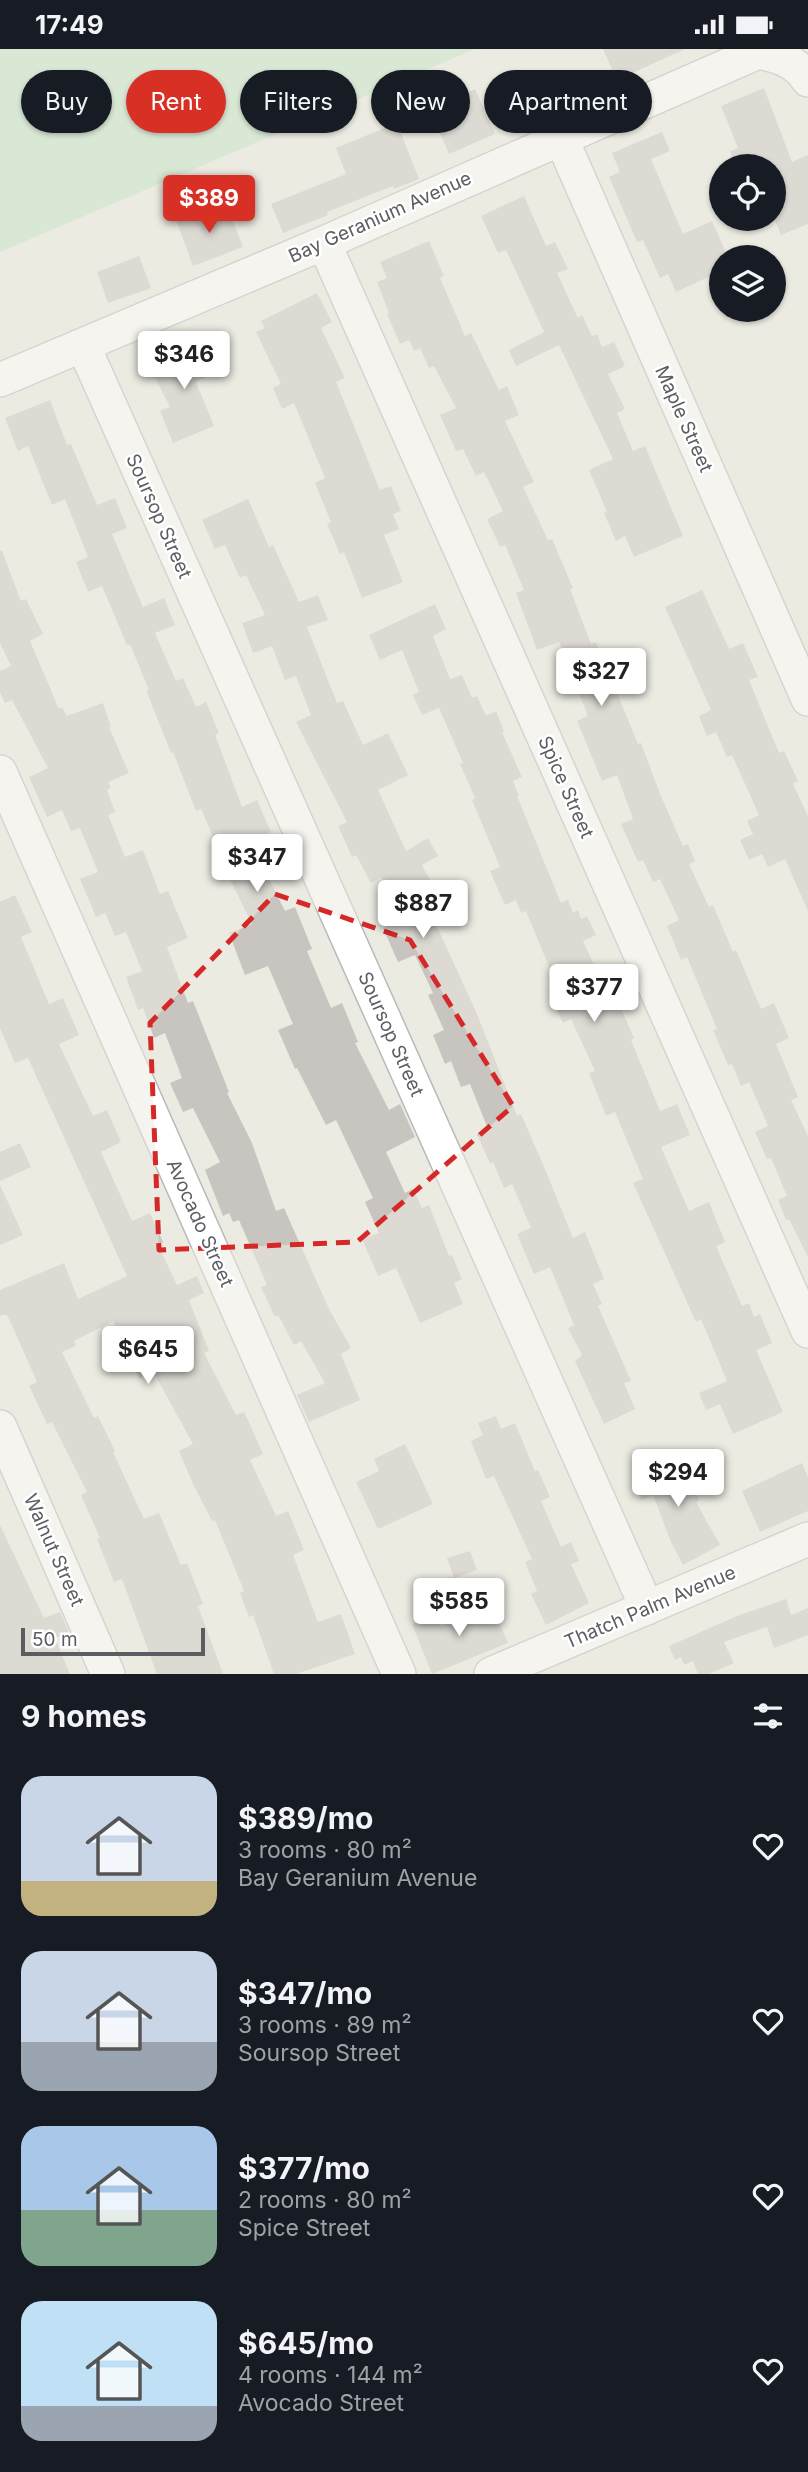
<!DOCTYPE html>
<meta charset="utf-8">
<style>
:root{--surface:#171b24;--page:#20242c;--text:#f1f3f6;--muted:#9ea1a6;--accent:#d93025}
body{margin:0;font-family:Inter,sans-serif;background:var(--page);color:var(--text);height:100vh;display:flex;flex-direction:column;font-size:26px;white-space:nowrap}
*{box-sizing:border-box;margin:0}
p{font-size:23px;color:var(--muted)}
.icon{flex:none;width:38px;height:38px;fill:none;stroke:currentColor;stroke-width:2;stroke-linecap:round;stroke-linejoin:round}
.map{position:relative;height:1625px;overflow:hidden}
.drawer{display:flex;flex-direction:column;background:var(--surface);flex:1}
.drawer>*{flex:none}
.top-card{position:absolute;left:21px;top:21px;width:766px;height:63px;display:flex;gap:14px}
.controls{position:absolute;left:709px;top:105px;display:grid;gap:14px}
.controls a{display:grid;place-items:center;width:77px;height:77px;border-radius:50%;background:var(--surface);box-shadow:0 2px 5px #0004;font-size:35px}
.scale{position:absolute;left:21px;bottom:18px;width:184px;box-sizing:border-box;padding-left:7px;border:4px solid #5b5d62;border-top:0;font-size:19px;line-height:24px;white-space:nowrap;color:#5b5d62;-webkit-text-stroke:5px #fff;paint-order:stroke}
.price{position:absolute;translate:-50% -60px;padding:0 16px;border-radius:7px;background:#fff;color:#222;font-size:23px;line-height:46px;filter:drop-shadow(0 2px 4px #0008)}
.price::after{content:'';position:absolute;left:50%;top:42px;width:21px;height:16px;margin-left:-10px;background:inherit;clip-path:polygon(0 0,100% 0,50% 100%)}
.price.current{background:var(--accent);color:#fff}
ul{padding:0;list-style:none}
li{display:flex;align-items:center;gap:21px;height:175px;padding:0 21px}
li span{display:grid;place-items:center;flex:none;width:196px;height:140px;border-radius:21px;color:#555}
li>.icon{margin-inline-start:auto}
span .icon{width:84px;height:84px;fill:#fffc;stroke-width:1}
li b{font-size:30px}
h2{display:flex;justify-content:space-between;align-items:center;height:84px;padding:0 21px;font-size:30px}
.chip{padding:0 24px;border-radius:32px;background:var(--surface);box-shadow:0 2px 5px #0004;font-size:24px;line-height:63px}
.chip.current{background:var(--accent);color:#fff}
.status{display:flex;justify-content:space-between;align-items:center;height:49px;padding:0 35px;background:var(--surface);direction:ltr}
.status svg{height:19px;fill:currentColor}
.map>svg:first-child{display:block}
.green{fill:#c1e2c6}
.building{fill:#c8c5c0}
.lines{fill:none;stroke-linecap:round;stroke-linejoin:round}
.minor-casing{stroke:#b8b9be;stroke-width:36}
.minor{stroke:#fff;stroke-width:33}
.marked{fill:none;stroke:#d62828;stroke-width:5;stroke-dasharray:14 9;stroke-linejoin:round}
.labels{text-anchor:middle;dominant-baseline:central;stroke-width:5;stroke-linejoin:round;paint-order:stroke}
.street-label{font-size:19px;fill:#5b5d62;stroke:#fff}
</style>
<div class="status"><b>17:49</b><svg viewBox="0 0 49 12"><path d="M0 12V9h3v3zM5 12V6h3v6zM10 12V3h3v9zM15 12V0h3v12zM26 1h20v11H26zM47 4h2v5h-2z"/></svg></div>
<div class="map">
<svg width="808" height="1625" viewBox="0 0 808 1625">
<rect width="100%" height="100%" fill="#ecebe2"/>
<path class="green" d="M0,0h475l-475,203z"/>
<path class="building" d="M603,0h82l-68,31z
M569,22l11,30 -46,20 -12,-30z
M764,39l28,74 16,-7v69l-27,11 -7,-17v-52h-38l-6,-15 8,-3 -17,-42z
M475,40l20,45 -46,20 -14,-32 23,-11 -5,-12z
M397,74l22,56 -25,10 -1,-3 -66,26 1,3 -45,18 -12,-29 75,-30 -10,-26z
M662,83l8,19 -19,8 32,75 29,-13 16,36h-7v14l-45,21 -8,-18 -8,4 -17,-38 -6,2 -28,-65 11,-5 -8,-19z
M524,147l22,50 9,-4 13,27 -11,4 21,45 4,-3 10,21 5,-2 5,13 12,-5 11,24 -17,8 17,35 -8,4 16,38 12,-5 38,90 -49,21 -9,-21 -9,5 -12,-28 3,-1 -18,-42 24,-11 -54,-114 -43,21 -7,-16 35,-18 -38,-82 -8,3 -17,-37z
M208,158l3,7 17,-6 15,39 -50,19 -17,-46z
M429,192l15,35 -4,2 25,58 6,-3 28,57 8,-4 12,29 -14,6 29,61 -11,5 25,53 4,-1 21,49 -3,1 21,55 5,-2 42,102 3,-1 19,51 23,52 5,-2 7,17 -6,3 20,43 4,-2 20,47 3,-2 25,59 13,-6 15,35 -13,6 22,53 -7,3 17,36v121l-19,-38 -3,1 -8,-20 9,-4 -16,-38 -4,1 -12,-27 13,-6 -19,-44 -8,4 -9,-22 -4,1 -15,-35 4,-1 -30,-72 -6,3 -14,-34 12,-6 -19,-41 -7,3 -10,-22 -5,2 -17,-38 12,-5 -16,-44 -15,6 -25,-60 11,-5 -29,-74 -22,8 -21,-57 8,-3 -19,-45 -5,2 -13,-28 16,-8 -19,-39 -8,4 -13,-27 -7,2 -16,-36 16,-7 -22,-42 -5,2 -9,-20 -6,3 -5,-11 -9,4 -13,-30 2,-1 -12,-31 10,-4 -7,-16z
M139,207l12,32 -43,15 -11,-31z
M317,244l15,29 -11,6 24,50 -9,4 44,108 11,-4 10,25 -8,3 6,15 -15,6 19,47 -41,16 -18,-46 -4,2 -13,-30 4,-2 -16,-39 10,-5 -31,-75 -12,6 -9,-21 8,-4 -25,-52 9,-4 -4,-7z
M185,296l8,15 18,-9 10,18 -25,13 18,44 -41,17 -13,-32 10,-4 -22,-43z
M50,351l17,45 4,-1 26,61 18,-7 12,30 -15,6 31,73 21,-9 11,27 -20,8 21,48 7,-3 13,29 10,-5 13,31 -4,2 27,72 15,-7 14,32 -21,9 35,70 10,-4 17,42 -5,2 24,57 11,-5 16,39 -3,1 34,67 11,-6 15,33 -29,15 19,41 8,-4 9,19 7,-3 20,51 3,-1 10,24 -8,4 9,21 -43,19 -24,-55 -18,8 -16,-37 17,-6 -14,-31 8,-4 -37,-78 -10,5 -29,-57 -2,1 -17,-39 15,-6 -25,-58 -23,9 -16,-42 23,-9 -28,-57 2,-1 -25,-57 -5,2 -23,-59 -2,1 -25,-63h3l-19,-46 -3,1 -25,-59 -14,6 -12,-30 12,-5 -23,-58 -13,6 -24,-59 -10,5 -13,-33z
M248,450l21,48 4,-2 26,57 19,-7 10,25 -21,7 30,76 6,-2 20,44 25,-12 20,42 -30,15 28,61 22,-13 10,18 -16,9 13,24 -12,7 54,118 40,102 4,-2 24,55 28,69 12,-6 19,47 -11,5 9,20 -4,2 33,75 -7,2 11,26 -31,15 -29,-63 7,-6 -14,-27 6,-3 -24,-58 -16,7 -17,-40 14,-6 -19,-44 -8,4 -11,-26 -3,2 -13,-30 11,-5 -18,-45 -9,3 -10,-26 -6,3 -12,-29 11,-5 -16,-35 5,-2 -18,-38 -17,7 -15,-34 22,-9 -24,-42 -10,6 -15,-28 -4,2 -14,-31 9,-4 -51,-100 15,-7 -15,-39 -11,4 -13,-34 -19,7 -11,-30 23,-8 -19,-40 -6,3 -15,-33 -10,4 -13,-29z
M0,502h2l19,50 5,-2 17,35 -13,7 29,68 3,-2 5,9 36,-13 8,24h-2l20,46 -21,9 3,6 -4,2 8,22 -7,3 17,42 18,-7 17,44 8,-3 20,47 -21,9 21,56 5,-2 36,91 -2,1 25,50 24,68 8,-3 45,101 22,39 -10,6 19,46 -51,22 -12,-27 28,-12 -24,-42 -7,4 -16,-30 -3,2 -14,-30 6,-2 -28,-65 -6,2 -4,-9 -6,3 -18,-46 15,-8 -27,-54 -10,4 -13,-29 12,-5 -17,-45 -11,5 -11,-30 -5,2 -12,-33 16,-6 -16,-39 -11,4 -10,-23 -9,4 -16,-38 18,-7 -18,-44 -9,3 -9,-21 -15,7 -18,-40 19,-9 -36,-68 -7,3 -5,-11v-21l11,-5 -11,-23z
M702,541l27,59 14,-6 15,34 -9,3 30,73 5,-2 14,30 -5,3 15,32v95l-23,-52 -17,8 -6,-13 -13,6 -9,-20 13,-6 -6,-13 12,-6 -27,-60 -5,2 -11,-25 -9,4 -8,-20 12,-6 -46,-103z
M435,555l11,25 -13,7 17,43 12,-4 10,23 5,-2 9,20 10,-5 8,20 -2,1 20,45 -9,4 6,15h-2l44,107 7,-3 5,13 5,-3 3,9 6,-3 9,19 -13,6 18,39 11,-5 9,20 -5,2 18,41 -3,2 29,71 17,-7 13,31 -29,12 28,64 20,-9 16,40 -9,4 26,60 7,-3 5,14 6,-3 12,29 -16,7 27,62 -50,22 -13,-30 -14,6 -7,-17 28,-12 -26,-62 -5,3 -63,-139 10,-4 -28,-67 -9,4 -17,-43 6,-2 -24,-52 -8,4 -15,-32 9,-5 -31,-75 -5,2 -5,-13 -11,5 -15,-34 10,-4 -28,-67 3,-2 -15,-34 3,-1 -24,-55 -17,7 -9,-20 6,-3 -17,-42 -22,10 -11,-25z
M15,846l17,37 -11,5 28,67 14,-6 16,37 -20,9 34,72 14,-6 14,32 -20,10 31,69 18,-8 13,29 -5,3 19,40 20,-9 7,17 -15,7 20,51 -5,2 32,62 8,-3 5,10 14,32 -13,6 26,56 12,-5 16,39 -11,5 25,67 23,-8 14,40 -59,20h-22l-21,-59 -4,2 -9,-24 4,-2 -29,-71 -3,1 -19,-37 -14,-33 14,-7 -39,-71 -15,6 -17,-42 -9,-16 -39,20 2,5 -14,6 32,66 4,-2 17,35 -2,1 31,67 15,-6 22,52 6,-2 16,41 -5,2 25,68h-66l-35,-95 -8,3 -17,-43 3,-1 -19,-43 6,-3 -35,-70 -5,2 -18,-38 8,-4 -27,-61 -4,-7 -6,2v-26l64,-27 14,36 49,-23 -99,-218 -13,5 -15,-35v-126z
M20,1094l11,24 -31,14v-29z
M0,1136l23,50 -23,10z
M496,1367l5,13 14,-6 20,48 3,-1 12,27 -9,4 20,46 10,-5 8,19 -8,3 18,39 -43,22 -15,-31 6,-3 -12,-29 7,-3 -38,-83 -8,3 -15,-38 12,-6 -5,-12z
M405,1395l28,60 -55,25 -22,-47 23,-11 -5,-12z
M681,1409l18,42 -3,2 24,43 -37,20 -12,-23 -18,-47 -12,5 -9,-22z
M802,1414l6,14v34l-48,21 -18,-41z
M0,1476l44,93 16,-6 9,20 -14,6 15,36h-70z
M470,1502l7,19 -23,8 -7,-20z
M786,1550l5,16 17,-7v27l-34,13 -7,-21 -43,15 10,21 -25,11h-11l-5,-13 -9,4 -3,-8 -6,3 -6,-14 68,-30z
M492,1556l16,38 -76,31 -20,-50 24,-10 5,12z"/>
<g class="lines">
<g class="minor-casing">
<path id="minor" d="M561,89l247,561
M324,194l484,1088
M83,296l564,1263
M0,331l324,-137 434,-191c21,4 38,9 50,28
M0,723l399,902
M0,1378l108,247
M491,1625l317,-135"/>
</g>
<use href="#minor" class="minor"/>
</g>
<path d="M0 0H808V1625H0ZM275,845l135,46 103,166 -156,136 -198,8 -9,-227z" fill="#ecebe2" fill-opacity=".55" fill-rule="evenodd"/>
<path class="marked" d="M275,845l135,46 103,166 -156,136 -198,8 -9,-227z"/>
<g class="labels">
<g class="street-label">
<text transform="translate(380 168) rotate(-24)">Bay Geranium Avenue</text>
<text transform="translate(684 370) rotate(66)">Maple Street</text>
<text transform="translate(159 467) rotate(66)">Soursop Street</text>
<text transform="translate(566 738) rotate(66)">Spice Street</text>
<text transform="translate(391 985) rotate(66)">Soursop Street</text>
<text transform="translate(200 1174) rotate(66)">Avocado Street</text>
<text transform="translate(54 1501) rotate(66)">Walnut Street</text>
<text transform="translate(650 1558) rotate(-23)">Thatch Palm Avenue</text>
</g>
</g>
</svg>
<div class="controls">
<a><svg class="icon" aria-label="locate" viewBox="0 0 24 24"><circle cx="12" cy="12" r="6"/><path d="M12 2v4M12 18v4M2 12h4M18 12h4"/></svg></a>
<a><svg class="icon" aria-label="layers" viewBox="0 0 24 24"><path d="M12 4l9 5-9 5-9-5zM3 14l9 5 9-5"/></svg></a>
</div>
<div class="scale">50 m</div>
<b class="price current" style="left:209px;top:186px">$389</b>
<b class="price" style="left:184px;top:342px">$346</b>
<b class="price" style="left:601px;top:659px">$327</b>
<b class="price" style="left:257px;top:845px">$347</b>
<b class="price" style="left:423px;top:891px">$887</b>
<b class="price" style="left:594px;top:975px">$377</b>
<b class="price" style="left:148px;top:1337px">$645</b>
<b class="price" style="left:678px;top:1460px">$294</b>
<b class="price" style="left:459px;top:1589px">$585</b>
<div class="top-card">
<a class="chip">Buy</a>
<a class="chip current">Rent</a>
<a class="chip">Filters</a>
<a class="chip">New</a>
<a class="chip">Apartment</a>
</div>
</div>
<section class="drawer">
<h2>9 homes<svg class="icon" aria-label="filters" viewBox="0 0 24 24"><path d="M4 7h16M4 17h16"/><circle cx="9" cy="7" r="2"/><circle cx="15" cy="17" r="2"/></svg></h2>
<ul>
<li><span style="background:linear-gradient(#c9d6e8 75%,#c2b280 0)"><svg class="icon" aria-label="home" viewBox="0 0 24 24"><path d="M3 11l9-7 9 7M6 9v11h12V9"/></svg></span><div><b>$389/mo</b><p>3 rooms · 80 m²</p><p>Bay Geranium Avenue</p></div><svg class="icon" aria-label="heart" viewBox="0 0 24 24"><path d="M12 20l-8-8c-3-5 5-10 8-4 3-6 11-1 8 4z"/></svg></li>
<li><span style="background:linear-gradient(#c9d6e8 65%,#9aa5b1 0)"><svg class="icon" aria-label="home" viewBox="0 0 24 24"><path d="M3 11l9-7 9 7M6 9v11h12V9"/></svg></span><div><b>$347/mo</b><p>3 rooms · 89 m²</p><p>Soursop Street</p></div><svg class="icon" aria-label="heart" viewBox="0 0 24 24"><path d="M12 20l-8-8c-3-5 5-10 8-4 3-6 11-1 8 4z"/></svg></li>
<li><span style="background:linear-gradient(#a9c7e8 60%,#7fa58c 0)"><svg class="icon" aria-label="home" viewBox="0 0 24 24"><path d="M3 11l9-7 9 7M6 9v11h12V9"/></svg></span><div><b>$377/mo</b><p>2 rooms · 80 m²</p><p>Spice Street</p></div><svg class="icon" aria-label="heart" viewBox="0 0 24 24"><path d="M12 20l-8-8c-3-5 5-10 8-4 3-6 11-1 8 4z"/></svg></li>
<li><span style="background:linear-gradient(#bfe0f5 75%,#9aa5b1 0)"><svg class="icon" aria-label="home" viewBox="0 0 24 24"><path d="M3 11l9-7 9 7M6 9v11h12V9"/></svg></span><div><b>$645/mo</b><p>4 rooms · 144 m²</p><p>Avocado Street</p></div><svg class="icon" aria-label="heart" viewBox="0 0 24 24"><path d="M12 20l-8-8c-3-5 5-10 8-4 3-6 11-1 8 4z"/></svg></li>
</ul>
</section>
